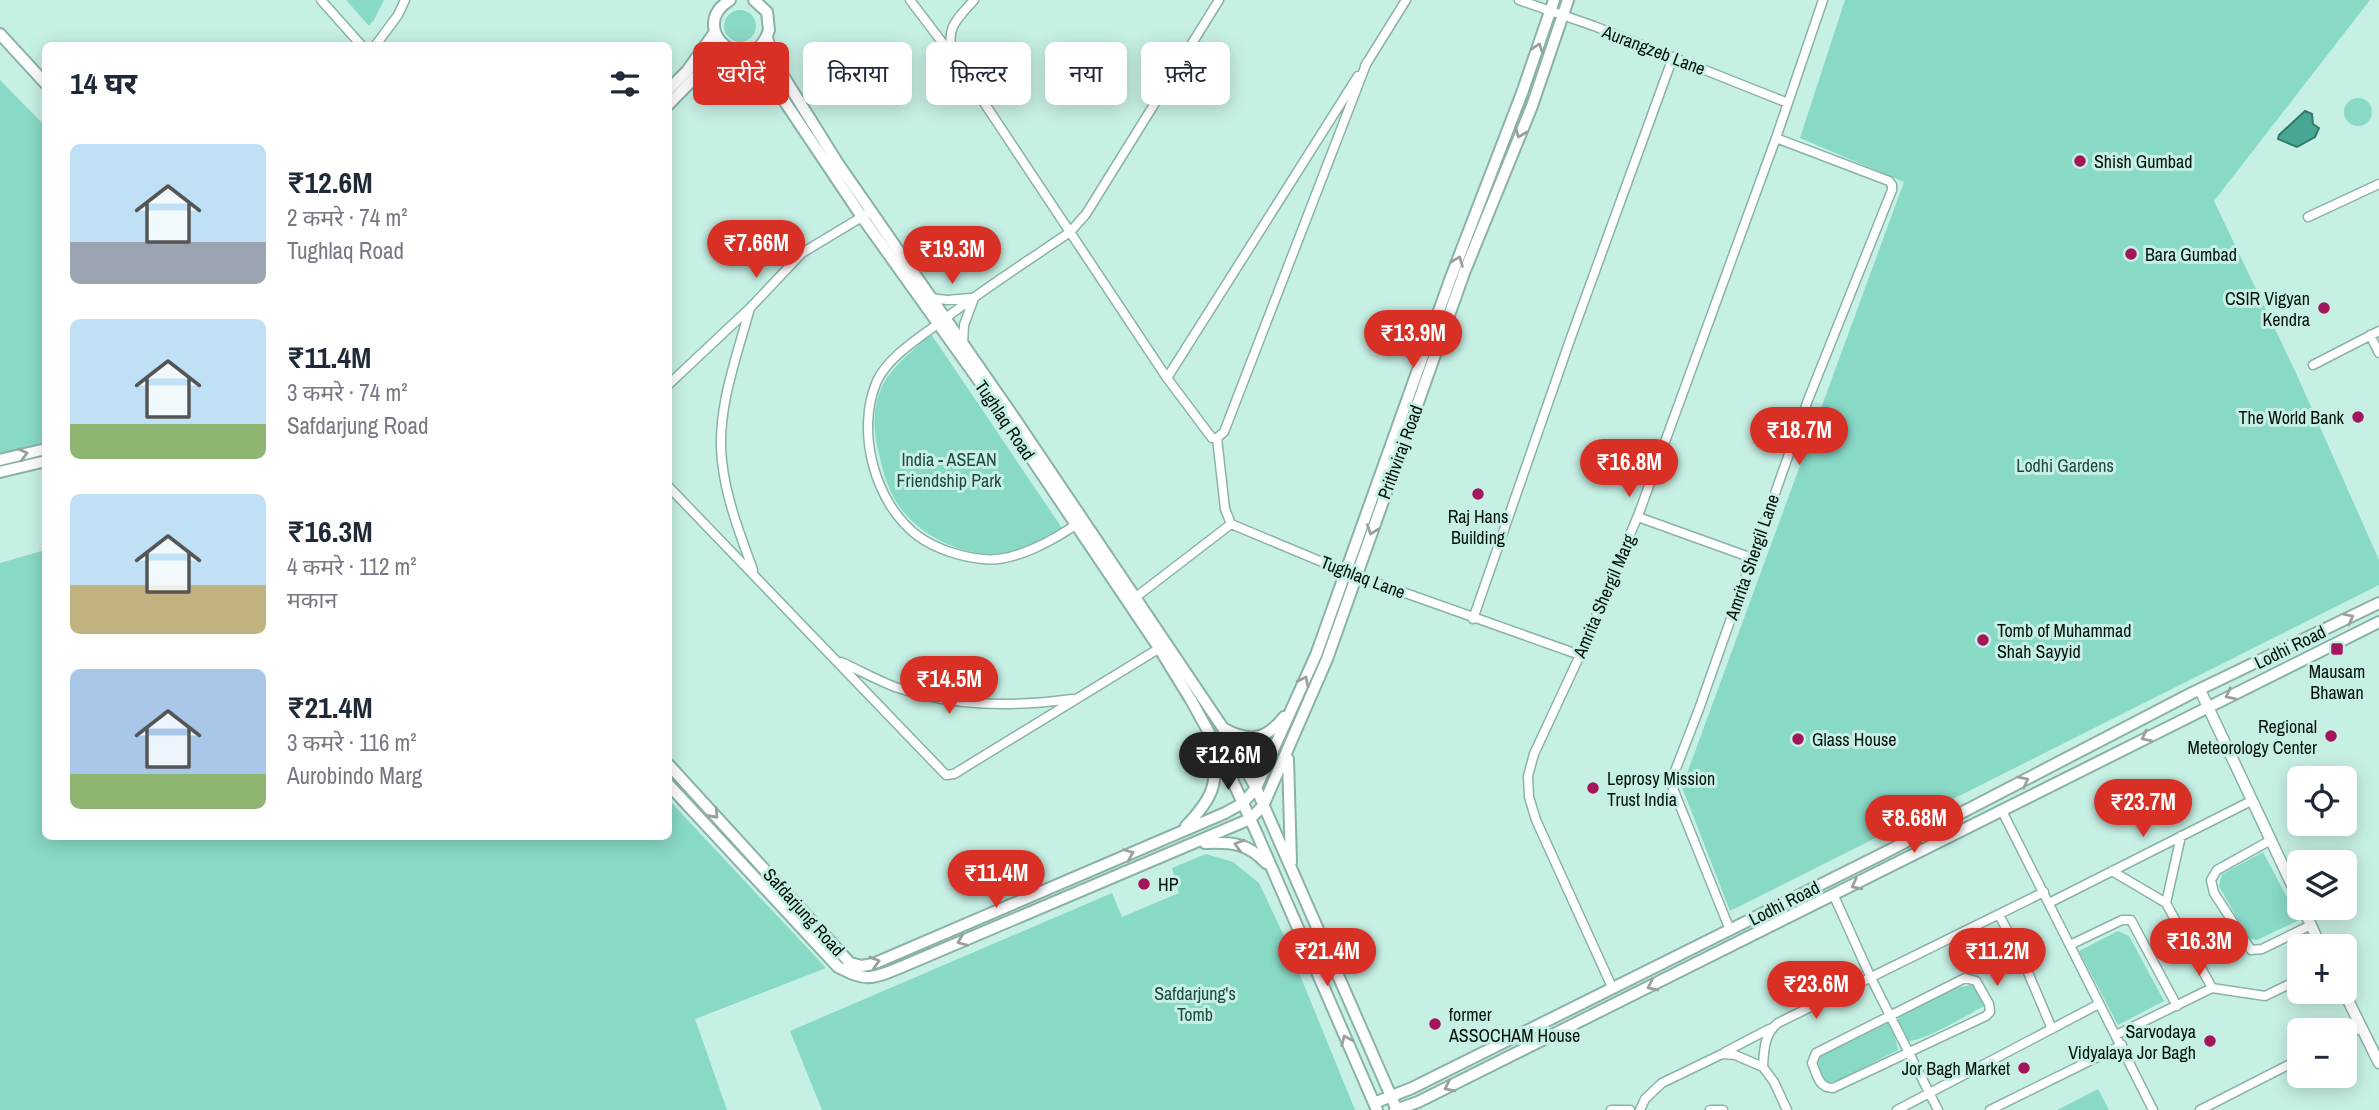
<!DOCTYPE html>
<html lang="hi">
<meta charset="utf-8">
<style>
:root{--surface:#fff;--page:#f6f6f7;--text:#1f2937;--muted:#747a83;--accent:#d93025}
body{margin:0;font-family:"Archivo Narrow","Noto Sans Devanagari",sans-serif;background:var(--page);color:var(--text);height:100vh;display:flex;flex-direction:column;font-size:26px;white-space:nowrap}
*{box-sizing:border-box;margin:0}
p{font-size:23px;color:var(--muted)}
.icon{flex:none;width:38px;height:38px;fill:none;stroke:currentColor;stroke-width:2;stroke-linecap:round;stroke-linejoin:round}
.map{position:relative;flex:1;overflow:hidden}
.panel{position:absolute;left:42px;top:42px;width:630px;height:798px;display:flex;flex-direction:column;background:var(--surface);border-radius:10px;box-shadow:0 4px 18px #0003}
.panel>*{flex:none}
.hud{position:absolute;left:693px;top:42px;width:665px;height:63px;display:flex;gap:14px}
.fabs{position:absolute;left:2287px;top:766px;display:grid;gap:14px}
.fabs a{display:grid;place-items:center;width:70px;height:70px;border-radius:10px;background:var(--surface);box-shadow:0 4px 18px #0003;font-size:35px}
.price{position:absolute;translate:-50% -60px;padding:0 16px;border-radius:24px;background:var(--accent);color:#fff;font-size:23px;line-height:46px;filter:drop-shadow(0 2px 4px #0008)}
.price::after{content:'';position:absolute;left:50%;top:42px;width:21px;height:16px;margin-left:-10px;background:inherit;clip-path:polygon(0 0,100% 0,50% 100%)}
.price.on{background:#222;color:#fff}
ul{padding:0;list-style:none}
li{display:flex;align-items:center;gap:21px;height:175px;padding:0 28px}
li span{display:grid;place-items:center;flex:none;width:196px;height:140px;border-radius:10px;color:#555}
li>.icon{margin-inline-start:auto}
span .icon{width:84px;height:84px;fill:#fffc;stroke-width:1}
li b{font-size:30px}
h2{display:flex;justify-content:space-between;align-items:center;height:84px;padding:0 28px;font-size:30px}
.tag{padding:0 24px;border-radius:10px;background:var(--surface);box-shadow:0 4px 18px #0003;font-size:24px;line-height:63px}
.tag.on{background:var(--accent);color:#fff}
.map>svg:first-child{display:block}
.green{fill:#89d9c7}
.water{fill:#48a794;stroke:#347a6c;stroke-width:2}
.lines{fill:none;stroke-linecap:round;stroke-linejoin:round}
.minor-casing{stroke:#8ab2a8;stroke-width:11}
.tertiary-casing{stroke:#8ab2a8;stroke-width:13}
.secondary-casing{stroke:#8ab2a8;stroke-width:14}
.minor{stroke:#fff;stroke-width:8}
.tertiary{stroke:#fff;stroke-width:10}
.secondary{stroke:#fff;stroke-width:10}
.oneway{stroke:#9ba09f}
.poi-dot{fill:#a4165c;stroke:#c7f0e5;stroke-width:2.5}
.labels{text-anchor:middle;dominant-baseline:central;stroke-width:6;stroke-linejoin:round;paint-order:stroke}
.street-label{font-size:18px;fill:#04120f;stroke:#c7f0e5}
.poi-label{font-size:18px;fill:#04120f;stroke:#c7f0e5;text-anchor:start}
.park-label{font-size:18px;fill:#204a41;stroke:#c7f0e5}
</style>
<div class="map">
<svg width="2379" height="1110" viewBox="0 0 2379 1110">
<rect width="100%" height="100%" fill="#c7f0e5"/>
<path class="green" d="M346,0h38l-10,20 -5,6z
M1845,0h525l-156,201 82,172 83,187v25l-649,326 -48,-124 222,-605 -104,-44z
M724 26a16 16 0 1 1 32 0a16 16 0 1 1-32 0Z
M0,80l46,47 -1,315 -45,12z
M2344 112a14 14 0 1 1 28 0a14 14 0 1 1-28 0Z
M931,334l131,194c-22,12 -43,26 -69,26 -38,0 -81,-23 -99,-56 -7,-13 -11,-26 -14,-40 -6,-22 -9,-47 1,-69 9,-22 33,-39 50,-55z
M45,550l1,286h622l1,-36 157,168 -131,51 32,91h-727v-547z
M2263,852l36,68 -42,20 -9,-2 -29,-52 3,-12z
M1206,854l27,8 26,21 25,53 71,174h-533l-32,-79 322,-138 10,24 57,-24 -7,-25z
M2118,931l11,5 35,65 -46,24 -39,-74z
M1974,984l12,21c-17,9 -63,37 -79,36l-9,-22 5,-6 49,-24z
M1888,1022l6,11 4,17 -61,31 -9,1c-8,-8 -9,-15 -11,-25z
M2098,1089l11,21h-52z"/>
<path class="water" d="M2305,111l7,3 1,10 6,4 -4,9 -18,10 -19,-8 1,-4z"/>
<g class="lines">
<g class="minor-casing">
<path id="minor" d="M321,0l41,46
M910,0l38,50
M974,0c-18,20 -29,28 -21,56l214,322 45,60h5l7,-6 143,-370
M1519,0l75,26 194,77
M375,46l23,-31 7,-15
M1365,66l41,-66
M2308,217l71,-33
M930,298l17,2 24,-2
M750,308c-13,48 -34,102 -28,153 4,38 18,73 31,109
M2370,335l9,18
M963,344l1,-19 10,-27
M2313,365l66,-34
M1167,378l191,-302
M668,385l82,-77 52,-55 63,-38
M1217,438l8,71 6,15 115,48 234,83
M668,486l278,289 8,-1 209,-128
M1638,517l114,41
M1081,521c-25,18 -67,42 -98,38 -22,-2 -47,-10 -65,-23 -43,-32 -63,-105 -41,-155 12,-26 48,-47 70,-64 40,-30 82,-57 123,-85l16,-18 133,-214
M1136,597l95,-73
M1473,619l97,-279 103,-283
M841,662c18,8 36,18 54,25 58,20 117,20 177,12
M2002,811l151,299
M2181,836l-15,67 46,85
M2269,841l-52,29 -6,10 3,13 37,57 11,-1 49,-24
M2112,871l54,32
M1834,896l37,82 67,132
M2049,903l202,-102
M1999,915l22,41 31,73
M1730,930l-54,-134 -3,-8 2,-17 24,-62 109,-309 84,-210v-5l-3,-4 -113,-43
M2070,945l52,-25h9l46,86
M1965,978l11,3 13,23 1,8 -4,4 -153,72c-15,0 -16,-14 -21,-25l4,-10z
M1612,987l-76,-167 -7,-23 -1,-21 6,-22 46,-99 59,-142 137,-375 47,-138
M2116,1035l96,-47 53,8 35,-17
M2345,1036l16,-8
M1725,1052l44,-23
M1763,1067c1,-17 1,-33 15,-44l266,-131
M1611,1110h19
M1640,1110l5,-11 17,-16 60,-29 13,1 28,12 11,15 13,28
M1710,1110h13
M1897,1110l202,-106
M1990,1110l132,-65
M2200,1110l100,-51"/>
</g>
<g class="tertiary-casing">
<path id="tertiary" d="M2200,690l100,212
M2303,908l18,39
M2344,992l35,71"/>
</g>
<g class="secondary-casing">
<path id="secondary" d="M730,0c-47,29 22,84 39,30l-2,-18 -13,-12
M0,34l46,50
M767,37l5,21 65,104 178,257 208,309 33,60 141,322
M743,53l14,10 18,24 87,130 120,168 177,263 32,52 28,51 38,83 120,276
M668,90l19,-19 28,-39
M668,105l38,-39 29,-14
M0,460l46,-11
M0,472l46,-11
M1223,728c27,15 43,12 61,-11
M1242,736l21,34
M1288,759l3,103
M668,764l182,199 12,3 11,-2 352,-151 18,-10 13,-15 60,-133 134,-375 72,-187 32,-93
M668,784l170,183c28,14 31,13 61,1l351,-149 13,-13 64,-147 137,-386 68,-167 36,-106
M1186,826c25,-26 34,-42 26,-79
M1205,843c27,-1 43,0 61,20
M1374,1103l38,-15 472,-235 308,-160 187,-90
M1395,1110l23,-8c321,-159 640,-322 961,-480"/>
</g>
<use href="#minor" class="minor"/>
<use href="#tertiary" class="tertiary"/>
<use href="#secondary" class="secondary"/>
</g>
<defs><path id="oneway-chevron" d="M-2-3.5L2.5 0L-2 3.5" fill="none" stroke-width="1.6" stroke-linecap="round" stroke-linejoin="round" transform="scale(1.75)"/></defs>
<g class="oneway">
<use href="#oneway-chevron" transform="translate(1538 48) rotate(-71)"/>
<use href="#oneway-chevron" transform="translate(1520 133) rotate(112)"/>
<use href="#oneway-chevron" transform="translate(1458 261) rotate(-69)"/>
<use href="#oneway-chevron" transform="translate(23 454) rotate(-14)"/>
<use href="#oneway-chevron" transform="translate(1372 530) rotate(109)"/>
<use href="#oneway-chevron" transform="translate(2349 618) rotate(-27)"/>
<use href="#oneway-chevron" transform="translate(1304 681) rotate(-64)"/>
<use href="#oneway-chevron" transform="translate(2230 695) rotate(154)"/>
<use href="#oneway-chevron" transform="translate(2146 737) rotate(153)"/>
<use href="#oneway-chevron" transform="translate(2024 781) rotate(-27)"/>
<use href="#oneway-chevron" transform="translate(714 814) rotate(48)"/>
<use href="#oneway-chevron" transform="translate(1239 845) rotate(-164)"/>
<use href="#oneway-chevron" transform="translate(1129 854) rotate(-23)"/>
<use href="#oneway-chevron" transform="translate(1856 885) rotate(153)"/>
<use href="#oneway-chevron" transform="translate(962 941) rotate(157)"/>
<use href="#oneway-chevron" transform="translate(875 962) rotate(-17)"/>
<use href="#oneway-chevron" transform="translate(1652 986) rotate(154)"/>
<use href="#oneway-chevron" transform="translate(1346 1040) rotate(-113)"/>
<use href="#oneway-chevron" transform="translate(1449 1087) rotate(154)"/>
</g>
<g class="poi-dot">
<circle cx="2080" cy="161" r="7"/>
<circle cx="2131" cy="254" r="7"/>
<circle cx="2324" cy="308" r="7"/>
<circle cx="2358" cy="417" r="7"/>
<circle cx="1478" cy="494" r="7"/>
<circle cx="1983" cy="640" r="7"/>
<rect x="2330" y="642" width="14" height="14" rx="3.5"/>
<circle cx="2331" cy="736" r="7"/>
<circle cx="1798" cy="739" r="7"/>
<circle cx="1593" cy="788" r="7"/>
<circle cx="1144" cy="884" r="7"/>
<circle cx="1435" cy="1024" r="7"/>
<circle cx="2210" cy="1041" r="7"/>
<circle cx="2024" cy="1068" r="7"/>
</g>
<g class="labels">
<g class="street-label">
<text transform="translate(1654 50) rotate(21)">Aurangzeb Lane</text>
<text transform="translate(1005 420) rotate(56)">Tughlaq Road</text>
<text transform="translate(1400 452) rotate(-70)">Prithviraj Road</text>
<text transform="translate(1752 557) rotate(-71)">Amrita Shergil Lane</text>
<text transform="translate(1363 577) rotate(21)">Tughlaq Lane</text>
<text transform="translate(1604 596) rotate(-67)">Amrita Shergil Marg</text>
<text transform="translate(2290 647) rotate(-26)">Lodhi Road</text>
<text transform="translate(1784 903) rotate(-27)">Lodhi Road</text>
<text transform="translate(804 912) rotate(48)">Safdarjung Road</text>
</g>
<g class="poi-label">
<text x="2094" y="161">Shish Gumbad</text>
<text x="2145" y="254">Bara Gumbad</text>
<text x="2310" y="298" text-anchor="end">CSIR Vigyan<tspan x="2310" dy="21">Kendra</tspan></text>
<text x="2344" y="417" text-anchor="end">The World Bank</text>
<text x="1478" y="516" text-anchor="middle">Raj Hans<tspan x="1478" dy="21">Building</tspan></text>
<text x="1997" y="630">Tomb of Muhammad<tspan x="1997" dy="21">Shah Sayyid</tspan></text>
<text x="2337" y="671" text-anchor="middle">Mausam<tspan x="2337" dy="21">Bhawan</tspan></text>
<text x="2317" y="726" text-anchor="end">Regional<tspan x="2317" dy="21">Meteorology Center</tspan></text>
<text x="1812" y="739">Glass House</text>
<text x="1607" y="778">Leprosy Mission<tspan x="1607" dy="21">Trust India</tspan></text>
<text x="1158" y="884">HP</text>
<text x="1449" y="1014">former<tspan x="1449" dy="21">ASSOCHAM House</tspan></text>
<text x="2196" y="1031" text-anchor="end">Sarvodaya<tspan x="2196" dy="21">Vidyalaya Jor Bagh</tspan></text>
<text x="2010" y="1068" text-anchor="end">Jor Bagh Market</text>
</g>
<g class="park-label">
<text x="949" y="459">India - ASEAN<tspan x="949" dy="21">Friendship Park</tspan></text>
<text x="2065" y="465">Lodhi Gardens</text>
<text x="1195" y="993">Safdarjung's<tspan x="1195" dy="21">Tomb</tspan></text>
</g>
</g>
</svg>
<div class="fabs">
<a><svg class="icon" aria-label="locate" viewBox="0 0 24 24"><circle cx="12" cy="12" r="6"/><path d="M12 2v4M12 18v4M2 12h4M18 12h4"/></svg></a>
<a><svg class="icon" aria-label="layers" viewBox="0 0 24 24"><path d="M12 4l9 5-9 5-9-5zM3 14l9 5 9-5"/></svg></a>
<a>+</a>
<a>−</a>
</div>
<b class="price" style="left:756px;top:280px">₹7.66M</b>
<b class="price" style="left:952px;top:286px">₹19.3M</b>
<b class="price" style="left:1413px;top:370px">₹13.9M</b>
<b class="price" style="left:1799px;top:467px">₹18.7M</b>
<b class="price" style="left:1629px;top:499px">₹16.8M</b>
<b class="price" style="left:949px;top:716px">₹14.5M</b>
<b class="price on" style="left:1228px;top:792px">₹12.6M</b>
<b class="price" style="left:2143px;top:839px">₹23.7M</b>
<b class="price" style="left:1914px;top:855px">₹8.68M</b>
<b class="price" style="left:996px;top:910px">₹11.4M</b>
<b class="price" style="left:2199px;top:978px">₹16.3M</b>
<b class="price" style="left:1327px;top:988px">₹21.4M</b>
<b class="price" style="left:1997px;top:988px">₹11.2M</b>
<b class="price" style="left:1816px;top:1021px">₹23.6M</b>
<div class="hud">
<a class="tag on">खरीदें</a>
<a class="tag">किराया</a>
<a class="tag">फ़िल्टर</a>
<a class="tag">नया</a>
<a class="tag">फ़्लैट</a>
</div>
<section class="panel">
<h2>14 घर<svg class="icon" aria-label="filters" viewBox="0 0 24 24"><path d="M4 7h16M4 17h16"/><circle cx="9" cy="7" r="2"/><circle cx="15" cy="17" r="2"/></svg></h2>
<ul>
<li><span style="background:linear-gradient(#bfe0f5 70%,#9aa5b1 0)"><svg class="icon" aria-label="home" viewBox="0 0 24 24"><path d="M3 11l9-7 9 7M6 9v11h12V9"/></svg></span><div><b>₹12.6M</b><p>2 कमरे · 74 m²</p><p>Tughlaq Road</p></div></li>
<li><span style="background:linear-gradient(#bfe0f5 75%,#8fb573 0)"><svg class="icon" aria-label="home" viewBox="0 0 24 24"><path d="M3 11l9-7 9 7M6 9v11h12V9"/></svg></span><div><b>₹11.4M</b><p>3 कमरे · 74 m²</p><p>Safdarjung Road</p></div></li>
<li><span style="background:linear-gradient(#bfe0f5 65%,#c2b280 0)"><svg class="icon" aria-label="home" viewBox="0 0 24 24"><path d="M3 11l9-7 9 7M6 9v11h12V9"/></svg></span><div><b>₹16.3M</b><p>4 कमरे · 112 m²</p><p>मकान</p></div></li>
<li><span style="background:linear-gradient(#a9c7e8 75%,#8fb573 0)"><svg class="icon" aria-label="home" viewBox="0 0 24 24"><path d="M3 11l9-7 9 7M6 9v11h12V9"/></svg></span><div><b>₹21.4M</b><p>3 कमरे · 116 m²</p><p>Aurobindo Marg</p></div></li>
</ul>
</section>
</div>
